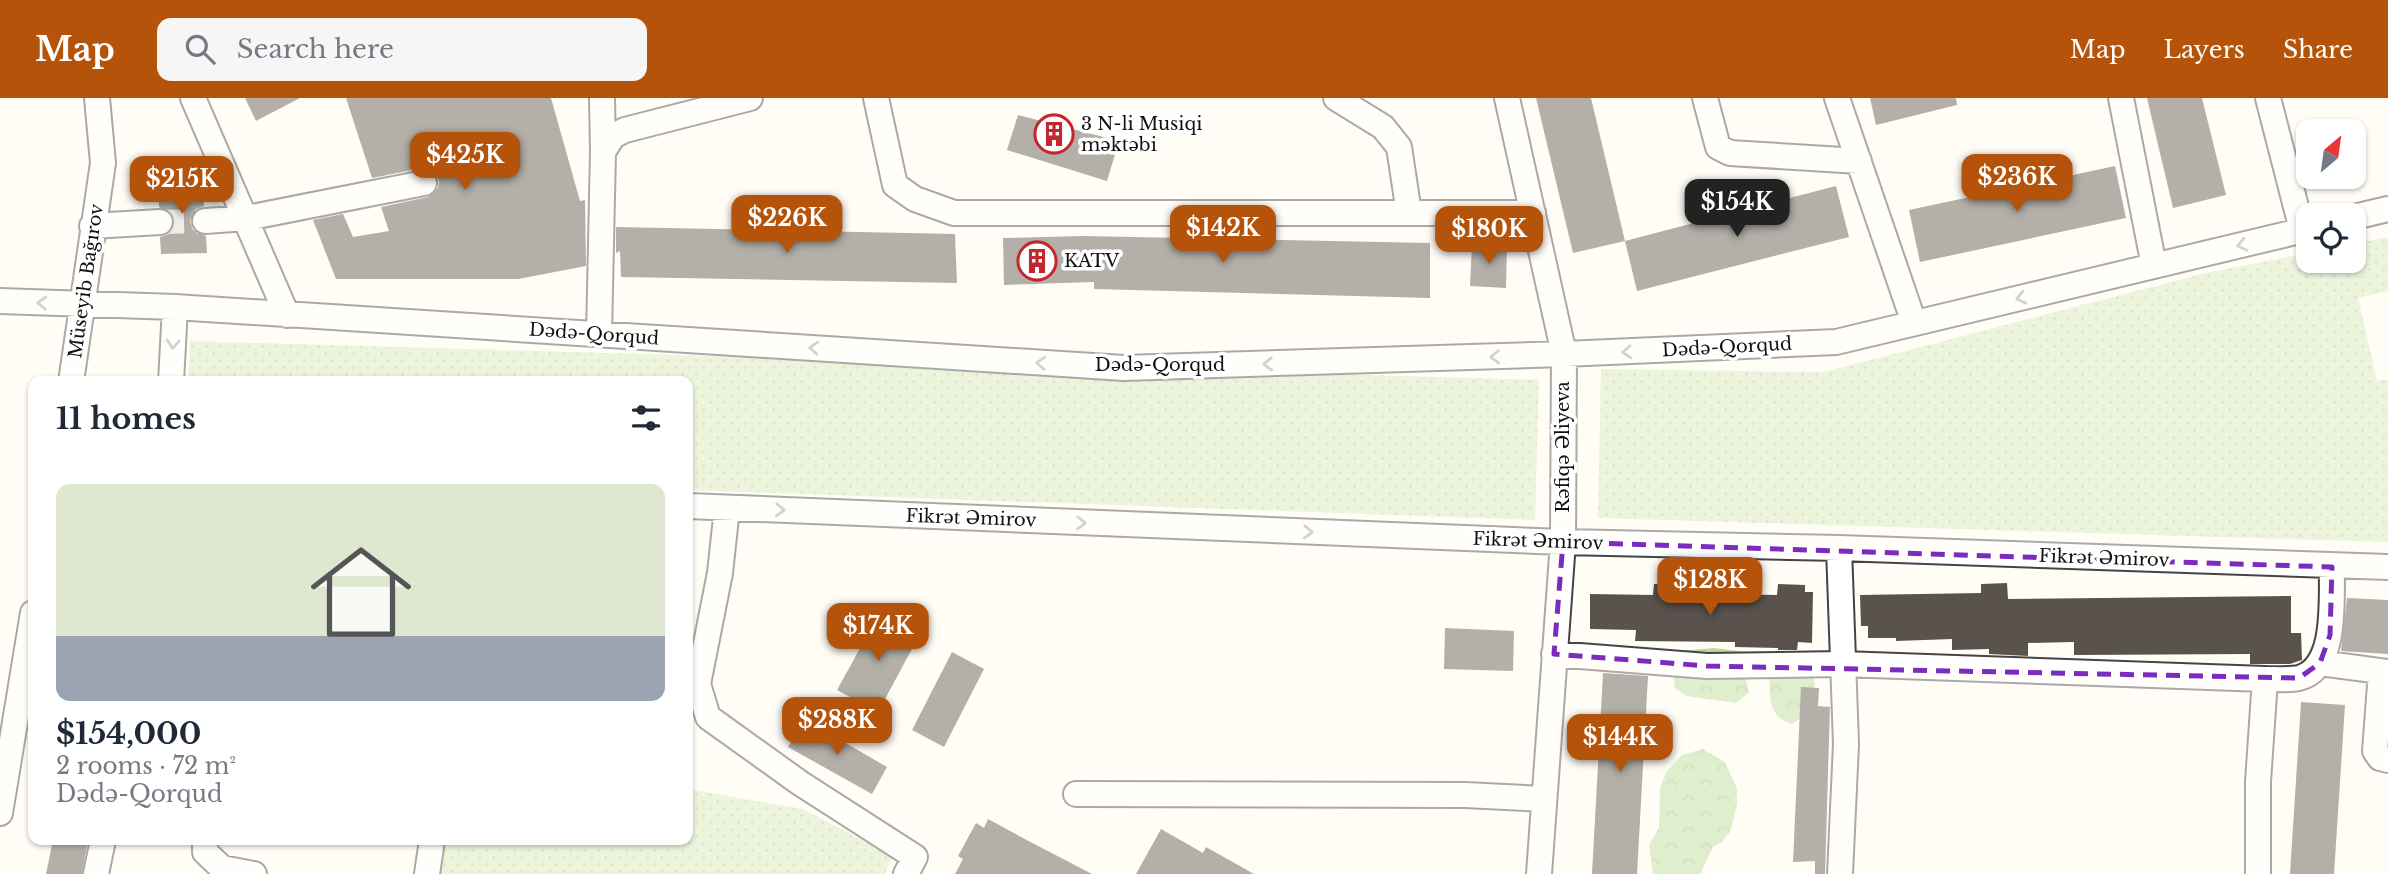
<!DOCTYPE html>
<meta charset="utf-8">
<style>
:root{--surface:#fff;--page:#f6f6f7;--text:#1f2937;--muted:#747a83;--accent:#b45309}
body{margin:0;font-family:"Libre Baskerville",serif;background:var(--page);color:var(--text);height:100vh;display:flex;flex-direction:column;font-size:26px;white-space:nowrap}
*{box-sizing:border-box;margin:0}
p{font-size:23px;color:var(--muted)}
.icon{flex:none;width:38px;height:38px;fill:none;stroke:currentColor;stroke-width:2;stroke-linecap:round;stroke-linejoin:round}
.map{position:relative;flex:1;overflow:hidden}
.side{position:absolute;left:28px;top:278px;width:665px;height:469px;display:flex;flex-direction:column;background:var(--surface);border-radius:14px;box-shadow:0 2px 5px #0004}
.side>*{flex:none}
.needle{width:46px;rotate:29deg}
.controls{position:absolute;left:2296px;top:21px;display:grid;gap:14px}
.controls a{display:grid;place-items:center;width:70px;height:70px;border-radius:14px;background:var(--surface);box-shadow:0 2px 5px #0004;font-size:35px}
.price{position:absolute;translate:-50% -60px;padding:0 16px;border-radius:14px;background:var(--accent);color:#fff;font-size:23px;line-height:46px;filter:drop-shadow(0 2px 4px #0008)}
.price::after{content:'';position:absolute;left:50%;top:42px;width:21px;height:16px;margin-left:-10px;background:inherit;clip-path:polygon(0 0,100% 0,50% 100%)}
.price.on{background:#222;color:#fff}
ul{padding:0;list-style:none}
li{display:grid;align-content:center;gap:14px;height:371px;padding:0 28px}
li span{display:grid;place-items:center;height:217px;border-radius:14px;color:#555}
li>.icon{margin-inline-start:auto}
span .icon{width:126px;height:126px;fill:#fffc;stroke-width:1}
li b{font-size:30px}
h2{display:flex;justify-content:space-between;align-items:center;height:84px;padding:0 28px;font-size:30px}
header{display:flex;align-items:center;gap:42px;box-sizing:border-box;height:98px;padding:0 35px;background:var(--accent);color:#fff}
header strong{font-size:33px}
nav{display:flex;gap:38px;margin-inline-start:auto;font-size:24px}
.search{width:490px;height:63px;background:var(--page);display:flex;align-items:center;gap:18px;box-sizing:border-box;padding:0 24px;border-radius:14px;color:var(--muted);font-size:26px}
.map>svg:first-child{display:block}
.forest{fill:url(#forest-crowns)}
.park{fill:url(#park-dots)}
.building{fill:#5a524d}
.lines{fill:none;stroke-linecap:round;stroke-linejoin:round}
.minor-tunnel{stroke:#dbdad3;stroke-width:24;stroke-dasharray:24 12;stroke-linecap:butt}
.minor-casing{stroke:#444;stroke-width:28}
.minor{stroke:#fff;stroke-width:24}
.oneway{stroke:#a0a0a0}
.marked{fill:none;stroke:#7b2cbf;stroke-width:5;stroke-dasharray:14 9;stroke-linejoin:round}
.labels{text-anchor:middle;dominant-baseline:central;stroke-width:7;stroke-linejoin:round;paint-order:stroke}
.poi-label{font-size:18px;fill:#111;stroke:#fff;text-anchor:start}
.street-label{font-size:18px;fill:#111;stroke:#fff}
</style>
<header>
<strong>Map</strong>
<div class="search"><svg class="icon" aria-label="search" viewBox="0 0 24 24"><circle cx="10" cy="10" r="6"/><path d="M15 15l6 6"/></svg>Search here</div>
<nav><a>Map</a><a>Layers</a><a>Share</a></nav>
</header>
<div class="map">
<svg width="2388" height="776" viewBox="0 0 2388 776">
<defs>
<pattern id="forest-crowns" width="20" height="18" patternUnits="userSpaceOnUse" patternTransform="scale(1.75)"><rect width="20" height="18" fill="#b9dc9c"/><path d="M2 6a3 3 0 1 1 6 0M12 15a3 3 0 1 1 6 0" fill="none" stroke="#9ebc85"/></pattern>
<pattern id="park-dots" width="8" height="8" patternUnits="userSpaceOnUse" patternTransform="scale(1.75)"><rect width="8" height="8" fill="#d5ebbd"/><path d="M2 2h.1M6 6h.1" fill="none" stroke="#b6c8a1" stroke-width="1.8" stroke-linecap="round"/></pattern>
</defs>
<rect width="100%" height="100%" fill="#fffdf5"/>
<path class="forest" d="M1714,550l32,4 -3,17 6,23 -13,11 -50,-7 -11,-8 -4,-26 9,-11z
M1810,572l5,13 -12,34 -11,7c-24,-8 -21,-23 -23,-45l4,-5z
M1703,651l22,13 12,27v15l-6,26 -9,12 -9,5 -13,27h-47l-4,-29 10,-17 1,-40 6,-16 16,-17z"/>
<path class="park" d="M2388,139v54l-30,7 19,83 11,-2v163l-790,-24 3,-149 223,3 382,-99 102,-20v8h46v-17z
M190,243l1349,39 -4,140 -847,-30v-108h-500z
M688,691l115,20 90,47 -8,18h-446l6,-34h243z"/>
<path class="building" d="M245,0h55l-44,23z
M346,0h205l29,103 5,-1 1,66 -68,13h-182l-23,-59 30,-6 10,23 36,-6 -8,-24 47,-10 10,-9 1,-7 -4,-8 -13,-5 -50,10z
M1536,0h55l34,143 -52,12z
M1870,0h86l1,7 -81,20z
M2147,0h55l24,97 -53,13z
M1018,17l101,26 -12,40 -100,-31z
M2115,68l11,52 -206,44 -11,-52z
M202,80l2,28 -8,3 -6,12 3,9 13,6 1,17 -46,1 -1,-17 9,-3 6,-12 -3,-9 -13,-6 -1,-24z
M1836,88l13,51 -212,54 -12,-50z
M616,129l339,7 2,49 -336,-6 -1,-26 -4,2z
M1084,138l346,7v55l-336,-9v-7l-90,3 -1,-47z
M1472,145l35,2 -1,43 -36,-2z
M2007,485l1,16 283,-3v37h10l1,27 -12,4h-40v-10l-176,1v-13l-46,1v13l-39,-2v-5l-37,1v-11l-56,2v-3h-28v-12h-7l-1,-31 121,-2v-9z
M1654,486h19v9l104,2 1,-11 27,1v7h8l-1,51 -14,-1 -1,8h-19v-2l-43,-1v-5l-100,-1 1,-11 -46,-1v-35l63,1z
M2347,500l41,2v54l-47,-3z
M879,516l40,22 -41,76 -41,-22z
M1445,530l69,3 -1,40 -69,-2z
M952,554l32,17 -40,78 -32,-17z
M1603,575l45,3 -11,198h-45z
M1801,589l18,1 -1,18 12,1 -5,167h-10v-13l-22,1z
M2301,604l44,3 -11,169h-44z
M804,621l83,48 -15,27 -84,-47z
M988,721l33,18 71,37h-137l8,-15 -5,-3 18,-33 8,5z
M1161,731l42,24 3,-6 48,27h-118z
M53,742h35l-6,34h-36z"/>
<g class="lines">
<path class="minor-tunnel" d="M160,124l45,-1"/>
<g class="minor-casing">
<path id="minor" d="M193,0l94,217
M602,0l1,54
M876,0l19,87 20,14 39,14h579
M1336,0l47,29 16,20 10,66
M1507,0l57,256 -1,188 -24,332
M1705,0l13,49 12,6 129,8
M1837,0l77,225
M2121,0l33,168
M2268,0l34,132
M2354,119l34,-8
M205,123l42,-3 177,-35
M92,128l68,-4
M0,203l175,6 949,61 440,-14 272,-12 472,-113
M599,236l4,-182 10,-16 12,-6 125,-32
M71,284l32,-219 -6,-65
M171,284l4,-75
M688,408l875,36 276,6 549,19
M1839,450l7,196 -6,130
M1554,556l153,12 135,-2 423,15 -7,103v92
M2320,565l68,9
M2381,574l-6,79 5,7 8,2
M2265,581c11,0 24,1 34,-1 39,-10 32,-80 33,-111
M688,585l10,1 22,-111 7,-65
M698,586l10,33 92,66 115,74 -9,17
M1076,696l389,1 79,4
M0,715l33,-200
M205,742v12l17,16 32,6
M96,776l7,-34
M427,776l5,-34"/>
</g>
<use href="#minor" class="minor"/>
</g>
<defs><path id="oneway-chevron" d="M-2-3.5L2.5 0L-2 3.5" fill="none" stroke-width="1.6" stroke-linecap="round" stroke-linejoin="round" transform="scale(1.75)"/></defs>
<g class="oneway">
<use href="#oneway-chevron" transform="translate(2242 147) rotate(167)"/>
<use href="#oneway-chevron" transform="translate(2021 200) rotate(166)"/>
<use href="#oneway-chevron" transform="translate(42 205) rotate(-178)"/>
<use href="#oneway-chevron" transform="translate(173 246) rotate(94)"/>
<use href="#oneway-chevron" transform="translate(814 250) rotate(-176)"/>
<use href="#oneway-chevron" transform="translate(1627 254) rotate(177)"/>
<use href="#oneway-chevron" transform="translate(1495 259) rotate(178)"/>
<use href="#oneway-chevron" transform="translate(1041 265) rotate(-176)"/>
<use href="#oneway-chevron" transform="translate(1268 266) rotate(178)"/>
<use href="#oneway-chevron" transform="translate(780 412) rotate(2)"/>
<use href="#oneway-chevron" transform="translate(1081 425) rotate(2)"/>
<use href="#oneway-chevron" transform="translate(1308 434) rotate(2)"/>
</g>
<path d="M0 0H2388V776H0ZM1563,444l769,25 -2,68 -10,28 -21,15 -592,-12 -153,-12z" fill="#fffdf5" fill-opacity=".55" fill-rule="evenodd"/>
<path class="marked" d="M1563,444l769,25 -2,68 -10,28 -21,15 -592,-12 -153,-12z"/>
<defs>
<g id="building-ring" transform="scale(2.0125)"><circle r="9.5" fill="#fff" stroke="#c4262e" stroke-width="1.5"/><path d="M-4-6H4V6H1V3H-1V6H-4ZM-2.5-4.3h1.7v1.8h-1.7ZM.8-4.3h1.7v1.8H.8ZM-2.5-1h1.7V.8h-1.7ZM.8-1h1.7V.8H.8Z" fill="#c4262e"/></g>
</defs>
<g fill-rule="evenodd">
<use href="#building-ring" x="1054" y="36"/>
<use href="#building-ring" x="1037" y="163"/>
</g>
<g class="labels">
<g class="poi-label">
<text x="1081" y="26">3 N-li Musiqi<tspan x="1081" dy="21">məktəbi</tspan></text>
<text x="1064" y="163">KATV</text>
</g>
<g class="street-label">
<text transform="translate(86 183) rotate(-82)">Müseyib Bağırov</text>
<text transform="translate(594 236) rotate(4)">Dədə-Qorqud</text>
<text transform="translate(1727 249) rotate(-3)">Dədə-Qorqud</text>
<text x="1160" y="267">Dədə-Qorqud</text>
<text transform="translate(1563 349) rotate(-90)">Rəfiqə Əliyeva</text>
<text transform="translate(971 420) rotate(2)">Fikrət Əmirov</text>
<text transform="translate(1538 443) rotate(2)">Fikrət Əmirov</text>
<text transform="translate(2104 460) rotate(2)">Fikrət Əmirov</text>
</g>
</g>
</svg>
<div class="controls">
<a><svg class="needle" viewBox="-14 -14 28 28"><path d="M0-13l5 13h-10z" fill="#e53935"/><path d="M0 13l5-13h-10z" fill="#747a83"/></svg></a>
<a><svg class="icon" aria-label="locate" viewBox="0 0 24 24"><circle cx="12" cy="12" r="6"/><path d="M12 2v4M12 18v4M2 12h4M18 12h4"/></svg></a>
</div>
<b class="price" style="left:465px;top:94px">$425K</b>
<b class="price" style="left:2017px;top:116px">$236K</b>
<b class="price" style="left:182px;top:118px">$215K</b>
<b class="price on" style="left:1737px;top:141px">$154K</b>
<b class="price" style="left:787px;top:157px">$226K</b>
<b class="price" style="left:1223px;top:167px">$142K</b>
<b class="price" style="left:1489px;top:168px">$180K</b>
<b class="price" style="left:1710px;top:519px">$128K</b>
<b class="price" style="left:878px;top:565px">$174K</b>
<b class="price" style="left:837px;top:659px">$288K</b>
<b class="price" style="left:1620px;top:676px">$144K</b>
<section class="side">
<h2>11 homes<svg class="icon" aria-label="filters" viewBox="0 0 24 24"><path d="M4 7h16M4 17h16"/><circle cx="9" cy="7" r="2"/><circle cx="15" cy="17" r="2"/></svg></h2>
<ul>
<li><span style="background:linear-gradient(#dfe7d0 70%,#9aa5b1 0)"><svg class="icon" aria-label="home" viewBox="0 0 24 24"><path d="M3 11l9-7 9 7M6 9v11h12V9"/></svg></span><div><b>$154,000</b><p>2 rooms · 72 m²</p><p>Dədə-Qorqud</p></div></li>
</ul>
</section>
</div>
